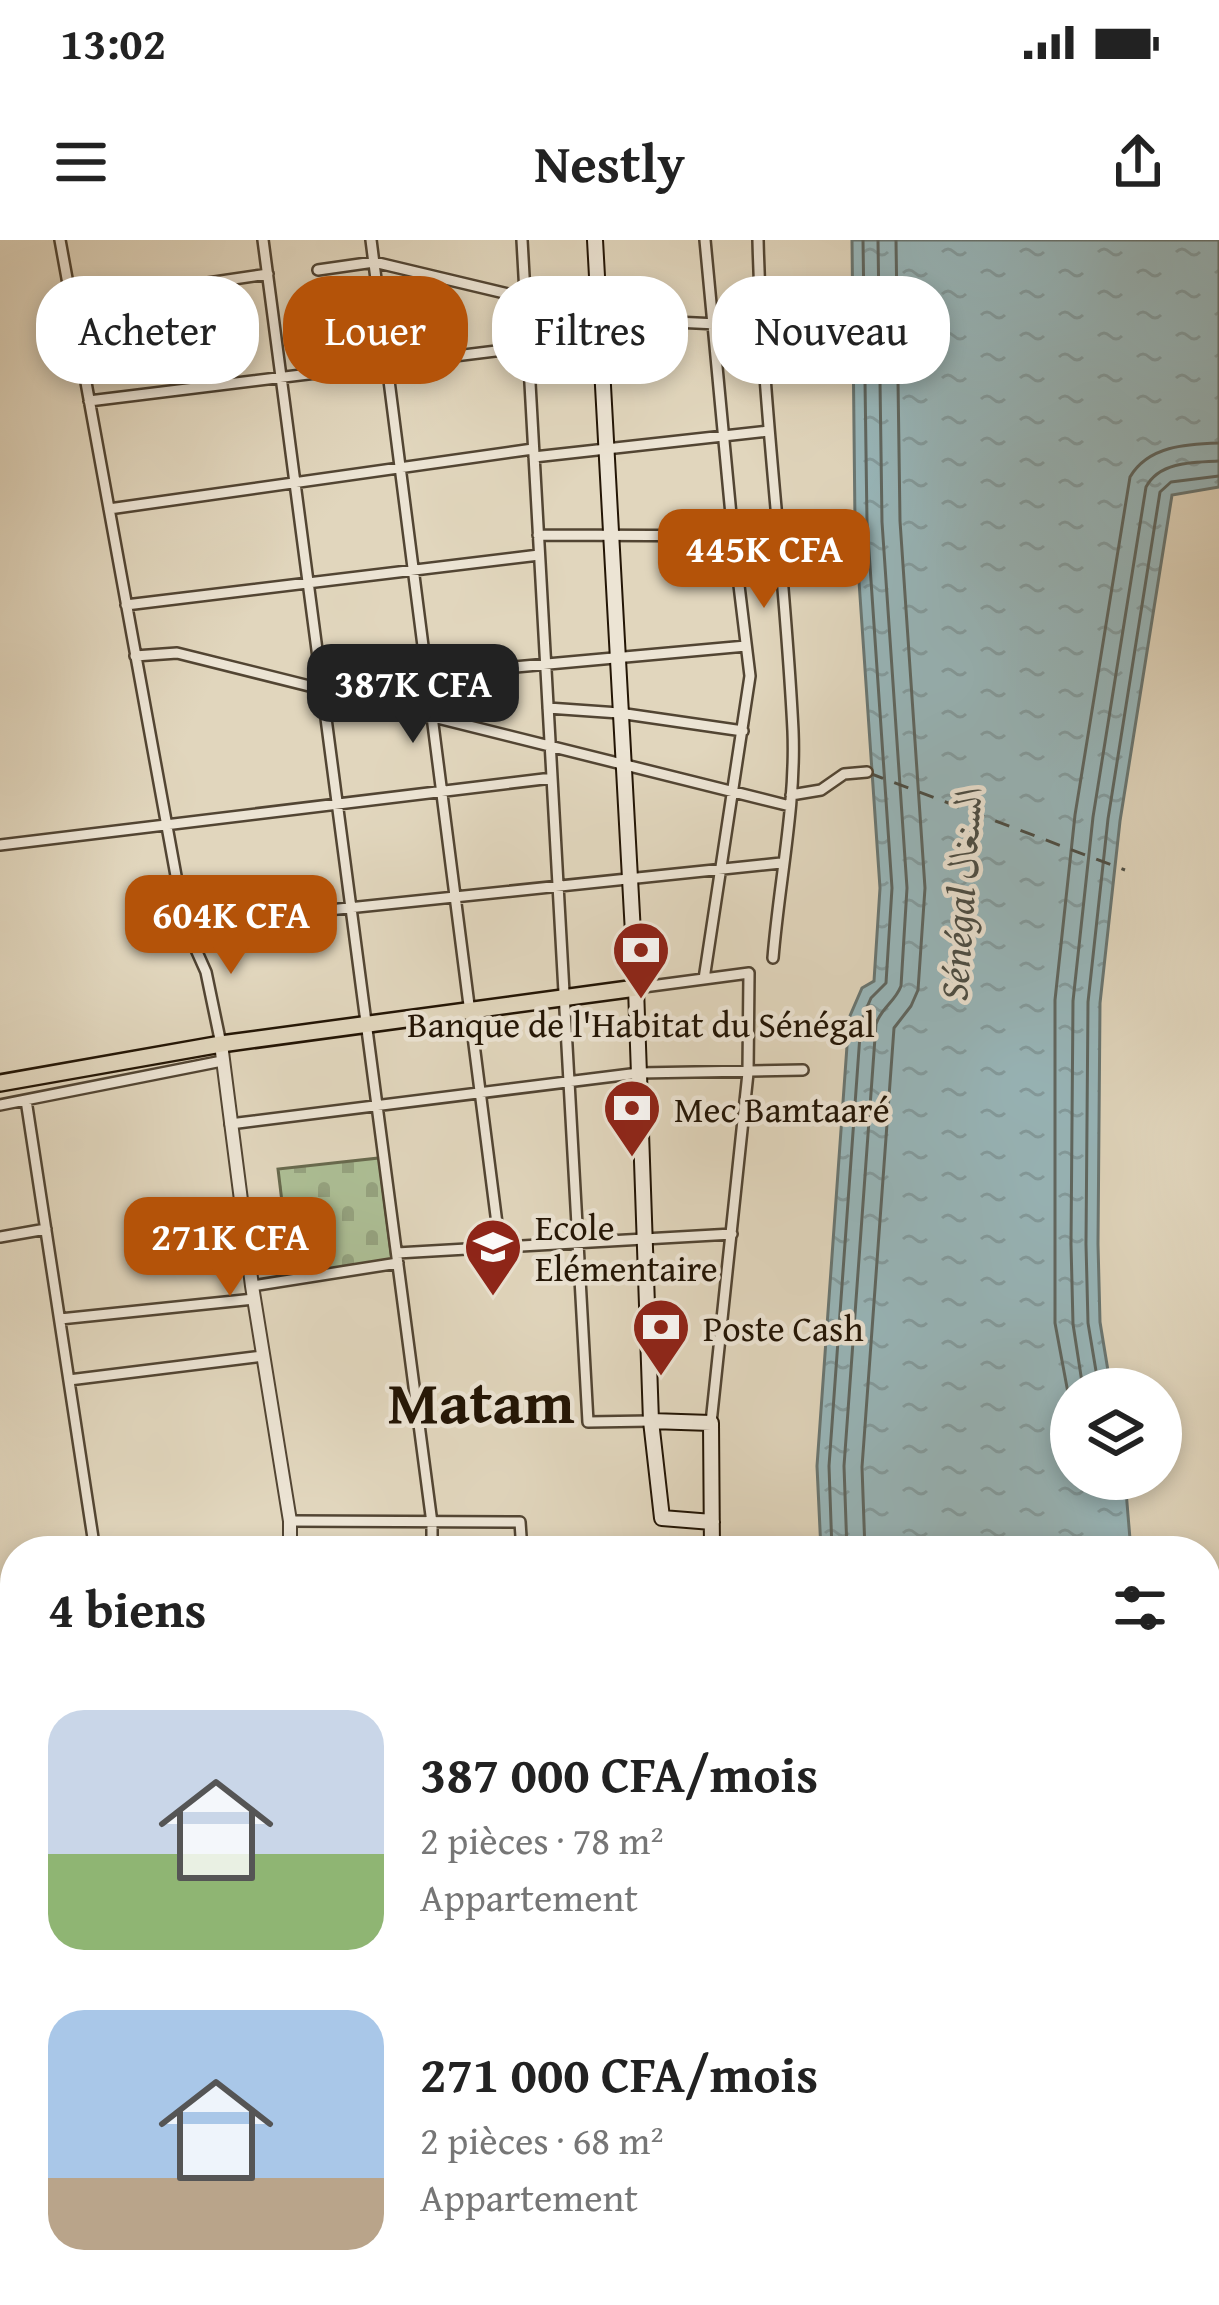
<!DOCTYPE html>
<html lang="fr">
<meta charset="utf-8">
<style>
:root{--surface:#fff;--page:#f2f2f2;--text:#222;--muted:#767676;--accent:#b45309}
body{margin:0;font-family:"Gentium Book Plus",Amiri,serif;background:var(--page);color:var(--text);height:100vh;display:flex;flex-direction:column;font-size:45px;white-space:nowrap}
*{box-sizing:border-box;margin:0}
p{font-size:39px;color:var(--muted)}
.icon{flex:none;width:66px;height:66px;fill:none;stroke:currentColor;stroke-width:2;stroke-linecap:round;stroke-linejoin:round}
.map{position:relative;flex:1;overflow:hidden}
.details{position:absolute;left:0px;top:1296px;width:1221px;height:771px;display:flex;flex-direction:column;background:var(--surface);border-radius:48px 48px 0 0;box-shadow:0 6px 18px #0003}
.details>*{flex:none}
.guide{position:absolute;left:36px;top:36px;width:1149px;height:108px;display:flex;gap:24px}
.buttons{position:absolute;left:1050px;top:1128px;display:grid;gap:24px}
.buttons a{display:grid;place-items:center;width:132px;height:132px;border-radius:50%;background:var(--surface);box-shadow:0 6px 18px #0003;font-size:60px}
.price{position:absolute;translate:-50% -102px;padding:0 27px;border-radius:24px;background:var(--accent);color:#fff;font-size:39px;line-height:78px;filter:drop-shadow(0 3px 6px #0008)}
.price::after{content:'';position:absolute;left:50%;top:72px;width:36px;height:27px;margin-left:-18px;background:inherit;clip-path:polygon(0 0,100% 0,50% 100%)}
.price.selected{background:#222;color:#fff}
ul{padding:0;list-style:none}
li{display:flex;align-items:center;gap:36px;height:300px;padding:0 48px}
li span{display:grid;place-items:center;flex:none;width:336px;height:240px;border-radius:36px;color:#555}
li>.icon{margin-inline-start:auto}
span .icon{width:144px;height:144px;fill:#fffc;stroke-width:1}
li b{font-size:51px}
h2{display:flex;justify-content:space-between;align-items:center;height:144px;padding:0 48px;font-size:51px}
.chip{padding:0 42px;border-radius:48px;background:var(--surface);box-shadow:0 6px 18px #0003;font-size:42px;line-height:108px}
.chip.selected{background:var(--accent);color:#fff}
.status{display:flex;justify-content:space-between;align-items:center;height:84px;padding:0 60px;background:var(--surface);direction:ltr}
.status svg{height:33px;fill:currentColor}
header{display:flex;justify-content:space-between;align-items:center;height:156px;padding:0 48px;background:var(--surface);font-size:54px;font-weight:800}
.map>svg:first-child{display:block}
.cemetery{fill:url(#cemetery-stones);stroke:#686a4e;stroke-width:3}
.park{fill:#adbf96;stroke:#686a4e;stroke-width:3}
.water{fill:url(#water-ripples);stroke:#697672;stroke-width:3}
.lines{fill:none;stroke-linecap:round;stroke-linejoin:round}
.shore{stroke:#5e6660;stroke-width:3}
.ferry{stroke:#4c4e45;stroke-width:3;stroke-dasharray:15 12;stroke-linecap:butt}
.minor-casing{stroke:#524533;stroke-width:14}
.tertiary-casing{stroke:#524533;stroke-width:16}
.secondary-casing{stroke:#231505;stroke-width:18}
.primary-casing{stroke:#231505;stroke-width:20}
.minor{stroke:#ece4d4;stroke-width:9}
.tertiary{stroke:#ece4d4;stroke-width:12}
.secondary{stroke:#ece4d4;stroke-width:14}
.primary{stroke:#e1d6bd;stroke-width:15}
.labels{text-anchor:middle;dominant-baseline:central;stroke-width:9;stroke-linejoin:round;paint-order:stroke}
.poi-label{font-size:36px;fill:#231505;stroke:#ece4d4;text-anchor:start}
.water-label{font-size:39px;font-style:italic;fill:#4c4e45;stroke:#ece4d4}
.town-label{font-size:60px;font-weight:bold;fill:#231505;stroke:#ece4d4}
</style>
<div class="status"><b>13:02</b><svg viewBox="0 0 49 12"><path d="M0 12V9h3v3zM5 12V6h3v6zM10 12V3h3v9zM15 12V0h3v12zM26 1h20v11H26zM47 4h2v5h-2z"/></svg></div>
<header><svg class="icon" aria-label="menu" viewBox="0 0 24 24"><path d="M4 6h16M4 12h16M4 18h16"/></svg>Nestly<svg class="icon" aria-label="share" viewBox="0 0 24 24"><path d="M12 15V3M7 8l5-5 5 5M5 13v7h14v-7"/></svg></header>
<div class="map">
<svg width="1219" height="2065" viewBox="0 0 1219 2065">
<defs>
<pattern id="cemetery-stones" width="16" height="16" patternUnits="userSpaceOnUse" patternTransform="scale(3)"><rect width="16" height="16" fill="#adbf96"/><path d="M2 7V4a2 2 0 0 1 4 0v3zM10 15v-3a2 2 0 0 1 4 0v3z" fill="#95a380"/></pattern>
<pattern id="water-ripples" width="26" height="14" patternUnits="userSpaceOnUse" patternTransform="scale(3)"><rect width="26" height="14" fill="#98b7bb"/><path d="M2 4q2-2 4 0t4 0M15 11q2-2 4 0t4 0" fill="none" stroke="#839c9f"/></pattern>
</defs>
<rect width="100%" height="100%" fill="#e1d6bd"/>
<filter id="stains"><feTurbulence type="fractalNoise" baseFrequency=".00167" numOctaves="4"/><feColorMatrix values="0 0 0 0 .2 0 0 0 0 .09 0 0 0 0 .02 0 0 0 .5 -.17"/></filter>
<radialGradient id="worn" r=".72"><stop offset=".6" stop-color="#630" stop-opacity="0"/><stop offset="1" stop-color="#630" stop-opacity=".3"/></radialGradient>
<path class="cemetery" d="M379,918l13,102 -101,16 -13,-107z"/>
<path class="park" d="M0,1973h15v79h188l-1,13h-202z"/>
<path class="water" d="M852,0h367v247l-47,8 -52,326 -20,182 -2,241 2,78 11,67h-40v90h54l6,72h-310l-4,-85 32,-448 13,-30 12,-7 6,-93 -25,-365z
M1206,1680l13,40v345h-245l-4,-13h236z"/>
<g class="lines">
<path class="shore" d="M1083,1149l-10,-65 -2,-80 2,-243 20,-184 53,-330c13,-25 46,-25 73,-26
M1099,1149l-11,-66 -2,-79 2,-242 20,-183 52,-327 11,-10 48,-6
M1071,1169l-16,-86v-323l20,-185 55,-338c18,-31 56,-33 89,-34
M832,1311l-3,-85 32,-445 10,-23 15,-15 6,-95 -25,-366 -4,-282
M847,1311l-3,-85 32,-442c5,-16 19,-22 25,-38l6,-98 -25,-366 -4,-282
M865,1311l-3,-84 32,-439 17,-22 7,-16 7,-102 -25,-367 -4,-281"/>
<path class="ferry" d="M869,533l256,97"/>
<g class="minor-casing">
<path id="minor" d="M60,0l125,685 21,47 15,72
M263,0l169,1283v28
M371,0l129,1007
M522,0l66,1182 63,-1
M758,0c4,164 27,327 35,491 3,75 -14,152 -20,227
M318,30l56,-8 151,36
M72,63l196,-29
M526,75l234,11
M89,161l439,-54
M534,217l235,-26
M109,269l424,-60
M538,295l239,1
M126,365l413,-50
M135,416l42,-3 613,153
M427,435l319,-29
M548,468l71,5 124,18
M791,555l30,-5 23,-16 23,-2
M0,605l552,-67
M185,685l596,-62
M704,739l46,-303 -17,-140 -28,-296
M636,748l113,-15 -1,100 -37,350
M26,860l69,451
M0,865l222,-44
M230,884l409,-51 164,-3
M0,997l46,-8
M397,1013l335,-19
M252,1046l146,-23
M60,1079l194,-20
M69,1140l194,-24
M290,1281l230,1 2,29
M9,1542v-208
M0,1638h15
M0,1727h15
M0,1812l15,1
M0,1902h15
M0,1962h15
M514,2052v13
M417,2065v-13
M620,2065v-13"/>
</g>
<g class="tertiary-casing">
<path id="tertiary" d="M221,804l31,242 38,235v30
M281,2065v-13"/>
</g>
<g class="secondary-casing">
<path id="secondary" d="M595,0l41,748 15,433 60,2 1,128
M651,1181l11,97 50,4
M714,2052v13"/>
</g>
<g class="primary-casing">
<path id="primary" d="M0,843l221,-39 415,-56"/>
</g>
<use href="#minor" class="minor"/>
<use href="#tertiary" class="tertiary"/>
<use href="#secondary" class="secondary"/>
<use href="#primary" class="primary"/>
</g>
<defs>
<g id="bank-pin" transform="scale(3)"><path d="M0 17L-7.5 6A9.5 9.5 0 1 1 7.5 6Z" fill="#8f2418" stroke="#ece4d4"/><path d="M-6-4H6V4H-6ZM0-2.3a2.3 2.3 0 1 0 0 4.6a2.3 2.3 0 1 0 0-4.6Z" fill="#fff"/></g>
<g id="school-pin" transform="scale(3)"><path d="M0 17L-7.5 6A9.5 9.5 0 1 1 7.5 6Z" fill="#8f2418" stroke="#ece4d4"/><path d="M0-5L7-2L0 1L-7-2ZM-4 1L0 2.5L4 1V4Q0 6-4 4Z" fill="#fff"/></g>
</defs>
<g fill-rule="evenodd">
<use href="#bank-pin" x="641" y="710"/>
<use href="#bank-pin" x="632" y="868"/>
<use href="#school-pin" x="493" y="1007"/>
<use href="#bank-pin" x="661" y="1087"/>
</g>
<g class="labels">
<g class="poi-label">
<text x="641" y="783" text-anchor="middle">Banque de l'Habitat du Sénégal</text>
<text x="674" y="868">Mec Bamtaaré</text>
<text x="535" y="986">Ecole<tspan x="535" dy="41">Elémentaire</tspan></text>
<text x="703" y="1087">Poste Cash</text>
</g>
<g class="water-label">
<text transform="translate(960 653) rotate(-86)">Sénégal السنغال</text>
</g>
<g class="town-label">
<text x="481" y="1161">Matam</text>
</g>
</g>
<rect width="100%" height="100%" filter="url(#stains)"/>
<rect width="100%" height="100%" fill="url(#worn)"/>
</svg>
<div class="buttons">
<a><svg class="icon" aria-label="layers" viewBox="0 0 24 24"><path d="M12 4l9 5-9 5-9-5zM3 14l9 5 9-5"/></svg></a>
</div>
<b class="price" style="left:764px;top:371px">445K CFA</b>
<b class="price selected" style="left:413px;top:506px">387K CFA</b>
<b class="price" style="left:231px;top:737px">604K CFA</b>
<b class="price" style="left:230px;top:1059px">271K CFA</b>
<div class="guide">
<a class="chip">Acheter</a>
<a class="chip selected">Louer</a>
<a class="chip">Filtres</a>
<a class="chip">Nouveau</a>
</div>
<section class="details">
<h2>4 biens<svg class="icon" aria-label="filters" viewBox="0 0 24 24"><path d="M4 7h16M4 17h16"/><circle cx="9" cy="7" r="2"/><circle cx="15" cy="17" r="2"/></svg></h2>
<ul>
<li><span style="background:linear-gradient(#c9d6e8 60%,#8fb573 0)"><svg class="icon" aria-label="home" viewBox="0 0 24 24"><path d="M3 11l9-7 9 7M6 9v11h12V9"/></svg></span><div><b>387 000 CFA/mois</b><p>2 pièces · 78 m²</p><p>Appartement</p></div></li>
<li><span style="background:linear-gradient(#a9c7e8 70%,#b9a48a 0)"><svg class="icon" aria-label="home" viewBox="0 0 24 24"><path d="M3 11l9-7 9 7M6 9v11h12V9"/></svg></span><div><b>271 000 CFA/mois</b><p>2 pièces · 68 m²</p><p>Appartement</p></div></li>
</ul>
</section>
</div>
